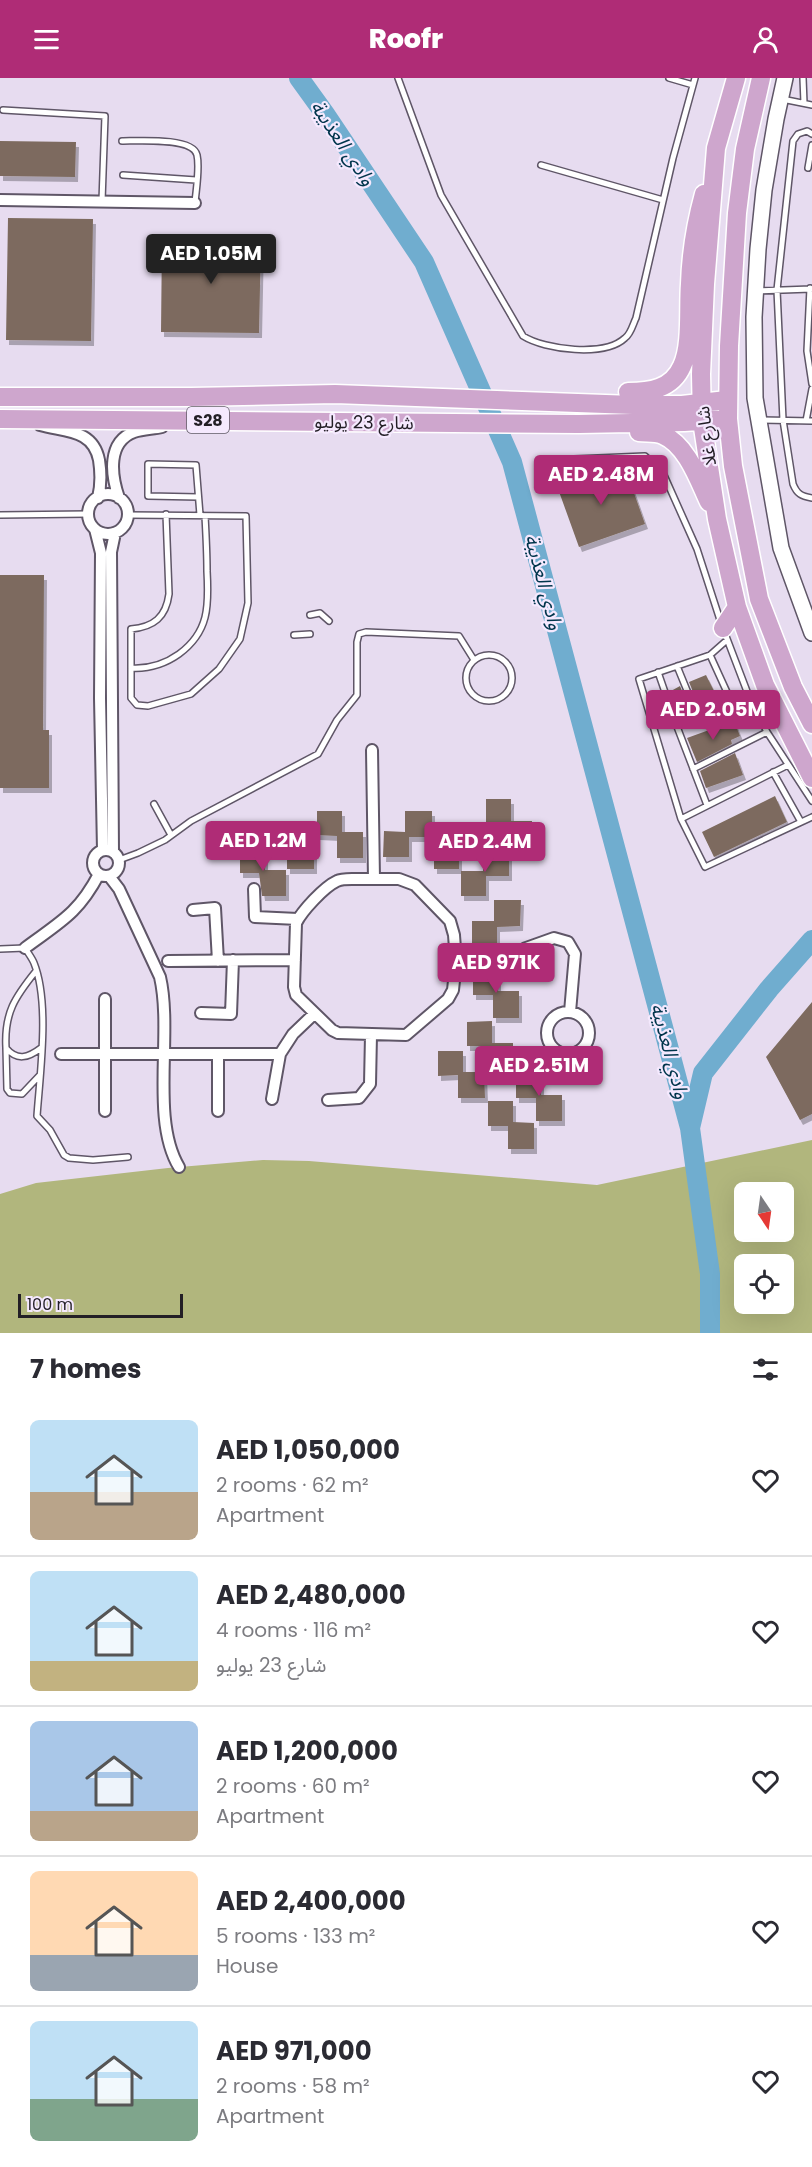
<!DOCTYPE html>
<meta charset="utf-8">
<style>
:root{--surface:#fff;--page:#f2f2f3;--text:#2b2b33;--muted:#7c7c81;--line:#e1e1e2;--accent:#af2c76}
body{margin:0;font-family:Poppins,"Noto Sans Arabic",sans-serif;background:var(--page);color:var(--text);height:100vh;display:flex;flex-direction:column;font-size:22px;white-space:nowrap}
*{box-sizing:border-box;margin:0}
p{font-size:20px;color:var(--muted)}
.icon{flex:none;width:33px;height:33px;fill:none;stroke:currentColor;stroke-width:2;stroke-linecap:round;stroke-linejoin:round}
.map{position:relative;height:1255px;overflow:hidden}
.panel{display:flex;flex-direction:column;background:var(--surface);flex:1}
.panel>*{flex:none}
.needle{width:39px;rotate:167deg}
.fabs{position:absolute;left:734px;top:1104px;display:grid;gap:12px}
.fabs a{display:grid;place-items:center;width:60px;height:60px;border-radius:9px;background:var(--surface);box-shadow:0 6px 24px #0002;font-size:30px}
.scale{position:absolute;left:18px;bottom:15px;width:165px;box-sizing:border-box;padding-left:6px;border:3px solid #231f26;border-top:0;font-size:16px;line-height:21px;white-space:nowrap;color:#231f26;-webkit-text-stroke:4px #f5e9fe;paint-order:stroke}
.price{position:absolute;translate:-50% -51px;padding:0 14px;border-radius:6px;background:var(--accent);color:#fff;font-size:20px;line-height:39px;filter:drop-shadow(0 2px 3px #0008)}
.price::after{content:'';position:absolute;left:50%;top:36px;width:18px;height:14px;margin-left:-9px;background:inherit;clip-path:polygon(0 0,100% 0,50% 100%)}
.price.active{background:#222;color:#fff}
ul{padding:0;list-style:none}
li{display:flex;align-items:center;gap:18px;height:150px;padding:0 30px}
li+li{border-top:2px solid var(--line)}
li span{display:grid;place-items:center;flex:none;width:168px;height:120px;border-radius:9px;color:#555}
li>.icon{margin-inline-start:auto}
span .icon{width:72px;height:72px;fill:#fffc;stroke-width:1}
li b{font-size:26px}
h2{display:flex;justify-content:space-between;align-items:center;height:72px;padding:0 30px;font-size:26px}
header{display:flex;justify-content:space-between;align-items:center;height:78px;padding:0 30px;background:var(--accent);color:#fff;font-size:27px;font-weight:800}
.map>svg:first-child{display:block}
.green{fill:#b1b67d;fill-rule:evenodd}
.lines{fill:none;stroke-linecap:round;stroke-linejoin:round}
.river{stroke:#70adcf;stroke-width:20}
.building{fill:#7d6b5e;filter:url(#shadow)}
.lane-casing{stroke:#5f5667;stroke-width:8}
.street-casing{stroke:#5f5667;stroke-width:14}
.secondary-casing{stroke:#5f5667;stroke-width:18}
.primary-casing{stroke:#fff;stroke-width:21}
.lane{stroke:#fff;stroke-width:5}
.street{stroke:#fff;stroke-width:10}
.secondary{stroke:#fff;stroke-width:15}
.primary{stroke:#cea6cd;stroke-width:18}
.labels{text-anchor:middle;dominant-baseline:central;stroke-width:4.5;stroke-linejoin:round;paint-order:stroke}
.shield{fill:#f5e9fe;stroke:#625c67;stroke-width:1.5}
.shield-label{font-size:16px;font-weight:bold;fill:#231f26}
.street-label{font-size:18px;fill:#231f26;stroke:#f5e9fe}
.water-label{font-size:20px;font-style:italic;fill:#00354c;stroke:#f5e9fe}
</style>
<header><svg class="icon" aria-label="menu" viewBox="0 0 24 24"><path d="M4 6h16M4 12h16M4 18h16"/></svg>Roofr<svg class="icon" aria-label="person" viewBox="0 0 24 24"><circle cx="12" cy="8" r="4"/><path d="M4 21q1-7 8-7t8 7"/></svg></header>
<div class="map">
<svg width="812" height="1255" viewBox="0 0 812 1255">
<defs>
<filter id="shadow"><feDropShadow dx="3" dy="5" stdDeviation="0" flood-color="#0004"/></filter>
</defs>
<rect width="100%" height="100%" fill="#e7dcf0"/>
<path class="green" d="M812,1062v193h-812v-139l36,-11 132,-15 95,-8 46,1 288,24zM744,1114h39v40h-39zM744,1186h39v40h-39z"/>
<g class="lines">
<path class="river" d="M299,0l26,36 99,148 88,200 178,666
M710,1255v-59l-20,-146 13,-55 66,-84 43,-49"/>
</g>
<path class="building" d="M0,63l76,1 -1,35 -75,-1z
M8,140l85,1 -2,122 -85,-1z
M162,160l99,1 -2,94 -98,-1z
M612,389l16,9 17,48 -66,23 -22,-61z
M0,497h44l-1,155h6v58h-49z
M706,597l13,26 -19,8 -11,-27z
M680,608l11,27 -8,3 -12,-25z
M734,643l6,15 -9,4 1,4 -35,18 -10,-24z
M735,675l8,22 -37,13 -6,-17z
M775,718l12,26 -73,35 -12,-25z
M486,721h25v22h21v26h-26v-23h-20z
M317,733h25v21h21v26h-26v-22l-20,-1z
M405,733h27v26h-23v20h-26l1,-26 21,1z
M267,743h26v21h21v27h-27v-23h-20z
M455,745h27v26h-23v20h-25v-25h21z
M240,770h25v22h21v26h-24l-3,-23h-19z
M483,772h26v26h-23v20h-25v-25h22z
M494,822h27l-1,26 -23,1v19h-25v-25h22z
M473,892h25v21h21v27h-26v-23h-20z
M812,924v112l-12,6 -34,-63z
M492,943v22h21v26h-27l1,-23h-20v-24z
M438,973h25v21h21l1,26h-27v-23l-20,1z
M516,995h25v22h21v26h-26v-23h-20z
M488,1023h25v21l21,1v26h-26v-23h-20z"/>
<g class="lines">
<g class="lane-casing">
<path id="lane" d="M398,0l43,117 82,141c22,14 82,21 102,2 6,-4 8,-14 11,-20l37,-160 22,-80
M669,0l24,7
M803,0l1,25
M782,21l30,6
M3,32l102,6 -3,85
M812,56l-5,-3 -9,3 -5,7 -16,149 6,130 10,64c4,10 8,12 19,14
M122,63c16,0 71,-4 75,14 3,13 -1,35 -2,48
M541,87l122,35
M808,90l4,-23
M123,97l73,5
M810,210l-3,63 5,33
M757,213l54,-2
M760,342l52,1
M806,343l6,-32
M574,381l71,-3 18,17 34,76 24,74
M198,419l-50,-1v-32l48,1 4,50
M0,437l88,-1
M128,437l118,1 2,87 -8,36 -21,30 -28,25 -43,12 -11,-1 -6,-7v-69c23,-2 35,-12 38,-35l-3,-80
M310,537l10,-2 9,8
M724,553l24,63 19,38 45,69
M294,557l16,-1
M710,577l21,46
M466 600a23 23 0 1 1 46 0a23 23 0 1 1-46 0Z
M677,588l20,49
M131,590c17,1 34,-4 48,-14 30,-22 30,-48 28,-83 0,-18 -1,-37 -2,-55
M658,594l18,52 72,-30
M676,646l31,81
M788,687l-107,54 24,48 107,-50
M693,691l74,-37
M773,694l28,50
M154,726l17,31
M681,741l-42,-140 71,-24 17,-15
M119,782l19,-7 27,-13 26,-19 127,-67 19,-34 20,-25v-53l2,-8 7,-2 93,4 15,24
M0,871l25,-1c3,5 7,10 9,15 16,40 6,110 3,153l13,14 14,25 5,3 24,2 35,-3
M36,893c-21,26 -32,42 -30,77 11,13 22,10 35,0
M6,970l1,41 3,4 12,1 18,-19"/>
</g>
<g class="street-casing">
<path id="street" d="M0,122l195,3
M40,347c25,7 53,4 59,35 2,13 2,26 -1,38
M88 436a20 20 0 1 1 40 0a20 20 0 1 1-40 0Z
M119,420c-8,-23 -12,-56 15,-66 8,-3 19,-3 28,-5
M95,451l6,24 -1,145 3,152
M372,672l2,129
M93 785a13 13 0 1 1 26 0a13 13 0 1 1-26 0Z
M113,774l-2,-300 4,-19
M109,798l10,13 41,88c13,56 -10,142 19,190
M352,801h47l16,6 35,36 4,14 2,27 -3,28 -5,9 -42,36 -68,-2 -6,-3 -36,-35 -2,-8 2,-64c6,-12 28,-36 41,-42 4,-2 10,-2 15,-2z
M254,811l1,28 43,2
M193,832l22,-2 3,53
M25,870c35,-26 53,-34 74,-74
M168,883l127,-1
M456,884l53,-3 17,-11 28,-10 14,4 7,12 -5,58
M105,921v112
M547 955a21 21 0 1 1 42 0a21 21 0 1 1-42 0Z
M201,935l30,1 2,-54
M61,976h219
M218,977v56
M272,1021l8,-45 13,-20 21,-20
M328,1022l31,-2 11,-14 1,-49"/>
</g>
<g class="secondary-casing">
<path id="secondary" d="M785,0l-9,41 -12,71 -6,59 -4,68 1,81 26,150 31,85"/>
</g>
<g class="primary-casing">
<path id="primary" d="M736,0l-20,70 -11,136 -4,90 1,47 15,98 20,88 28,78 47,93
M761,0l-16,71 -8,64 -8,133 -1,73 5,47 26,133 34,88 19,37
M628,314c22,0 44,-3 54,-26 10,-21 6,-58 8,-82 1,-31 6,-61 14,-90
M0,319h191l144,-3 298,11h49l45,-5
M0,341l579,5 105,-2 44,-3
M639,354c8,1 17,0 24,3 24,10 36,46 46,67
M723,550l14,-21"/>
</g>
<use href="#lane" class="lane"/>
<use href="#street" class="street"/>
<use href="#secondary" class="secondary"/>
<use href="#primary" class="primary"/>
</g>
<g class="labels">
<rect class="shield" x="187" y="329" width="42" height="26" rx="4.5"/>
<g class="shield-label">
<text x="208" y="342">S28</text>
</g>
<g class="street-label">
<text transform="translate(364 344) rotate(1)">شارع 23 يوليو</text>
<text transform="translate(706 358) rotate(-97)">شارع غلا</text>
</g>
<g class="water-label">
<text transform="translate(343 65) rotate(56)">وادي العذيبة</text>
<text transform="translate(544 504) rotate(75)">وادي العذيبة</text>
<text transform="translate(670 973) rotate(75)">وادي العذيبة</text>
</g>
</g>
</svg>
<div class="fabs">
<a><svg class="needle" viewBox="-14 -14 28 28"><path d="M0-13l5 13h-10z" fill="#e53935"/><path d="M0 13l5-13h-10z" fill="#7c7c81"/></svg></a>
<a><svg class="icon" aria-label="locate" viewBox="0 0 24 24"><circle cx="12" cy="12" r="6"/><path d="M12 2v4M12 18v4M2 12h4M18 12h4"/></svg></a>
</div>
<div class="scale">100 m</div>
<b class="price active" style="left:211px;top:207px">AED 1.05M</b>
<b class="price" style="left:601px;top:428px">AED 2.48M</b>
<b class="price" style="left:713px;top:663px">AED 2.05M</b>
<b class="price" style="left:263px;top:794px">AED 1.2M</b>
<b class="price" style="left:485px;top:795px">AED 2.4M</b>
<b class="price" style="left:496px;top:916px">AED 971K</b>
<b class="price" style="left:539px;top:1019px">AED 2.51M</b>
</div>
<section class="panel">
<h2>7 homes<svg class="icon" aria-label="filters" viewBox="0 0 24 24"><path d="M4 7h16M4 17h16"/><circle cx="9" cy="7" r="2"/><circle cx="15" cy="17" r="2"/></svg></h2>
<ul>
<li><span style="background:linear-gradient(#bfe0f5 60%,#b9a48a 0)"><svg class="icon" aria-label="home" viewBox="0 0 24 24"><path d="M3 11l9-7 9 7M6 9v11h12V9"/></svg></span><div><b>AED 1,050,000</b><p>2 rooms · 62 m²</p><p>Apartment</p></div><svg class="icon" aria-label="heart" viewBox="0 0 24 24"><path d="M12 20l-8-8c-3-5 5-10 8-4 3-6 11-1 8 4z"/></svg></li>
<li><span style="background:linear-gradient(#bfe0f5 75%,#c2b280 0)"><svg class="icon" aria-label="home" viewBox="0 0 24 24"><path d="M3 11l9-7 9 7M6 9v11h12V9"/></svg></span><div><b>AED 2,480,000</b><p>4 rooms · 116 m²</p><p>شارع 23 يوليو</p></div><svg class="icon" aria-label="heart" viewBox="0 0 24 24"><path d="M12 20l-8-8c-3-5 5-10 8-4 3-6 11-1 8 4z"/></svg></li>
<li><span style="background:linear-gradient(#a9c7e8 75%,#b9a48a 0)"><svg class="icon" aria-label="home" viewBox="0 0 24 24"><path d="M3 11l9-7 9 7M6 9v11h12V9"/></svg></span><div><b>AED 1,200,000</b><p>2 rooms · 60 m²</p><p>Apartment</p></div><svg class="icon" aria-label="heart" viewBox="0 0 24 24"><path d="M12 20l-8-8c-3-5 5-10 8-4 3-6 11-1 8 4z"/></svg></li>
<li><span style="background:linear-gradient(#ffd9b3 70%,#9aa5b1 0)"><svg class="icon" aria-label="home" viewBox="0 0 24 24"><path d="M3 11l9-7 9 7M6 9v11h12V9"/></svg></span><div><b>AED 2,400,000</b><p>5 rooms · 133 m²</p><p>House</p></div><svg class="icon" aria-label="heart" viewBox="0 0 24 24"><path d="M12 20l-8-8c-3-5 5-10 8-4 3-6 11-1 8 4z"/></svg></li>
<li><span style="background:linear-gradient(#bfe0f5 65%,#7fa58c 0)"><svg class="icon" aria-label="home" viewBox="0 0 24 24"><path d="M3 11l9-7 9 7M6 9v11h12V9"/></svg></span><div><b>AED 971,000</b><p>2 rooms · 58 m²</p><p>Apartment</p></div><svg class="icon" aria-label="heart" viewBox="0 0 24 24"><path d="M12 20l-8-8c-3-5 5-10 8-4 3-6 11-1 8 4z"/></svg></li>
</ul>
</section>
